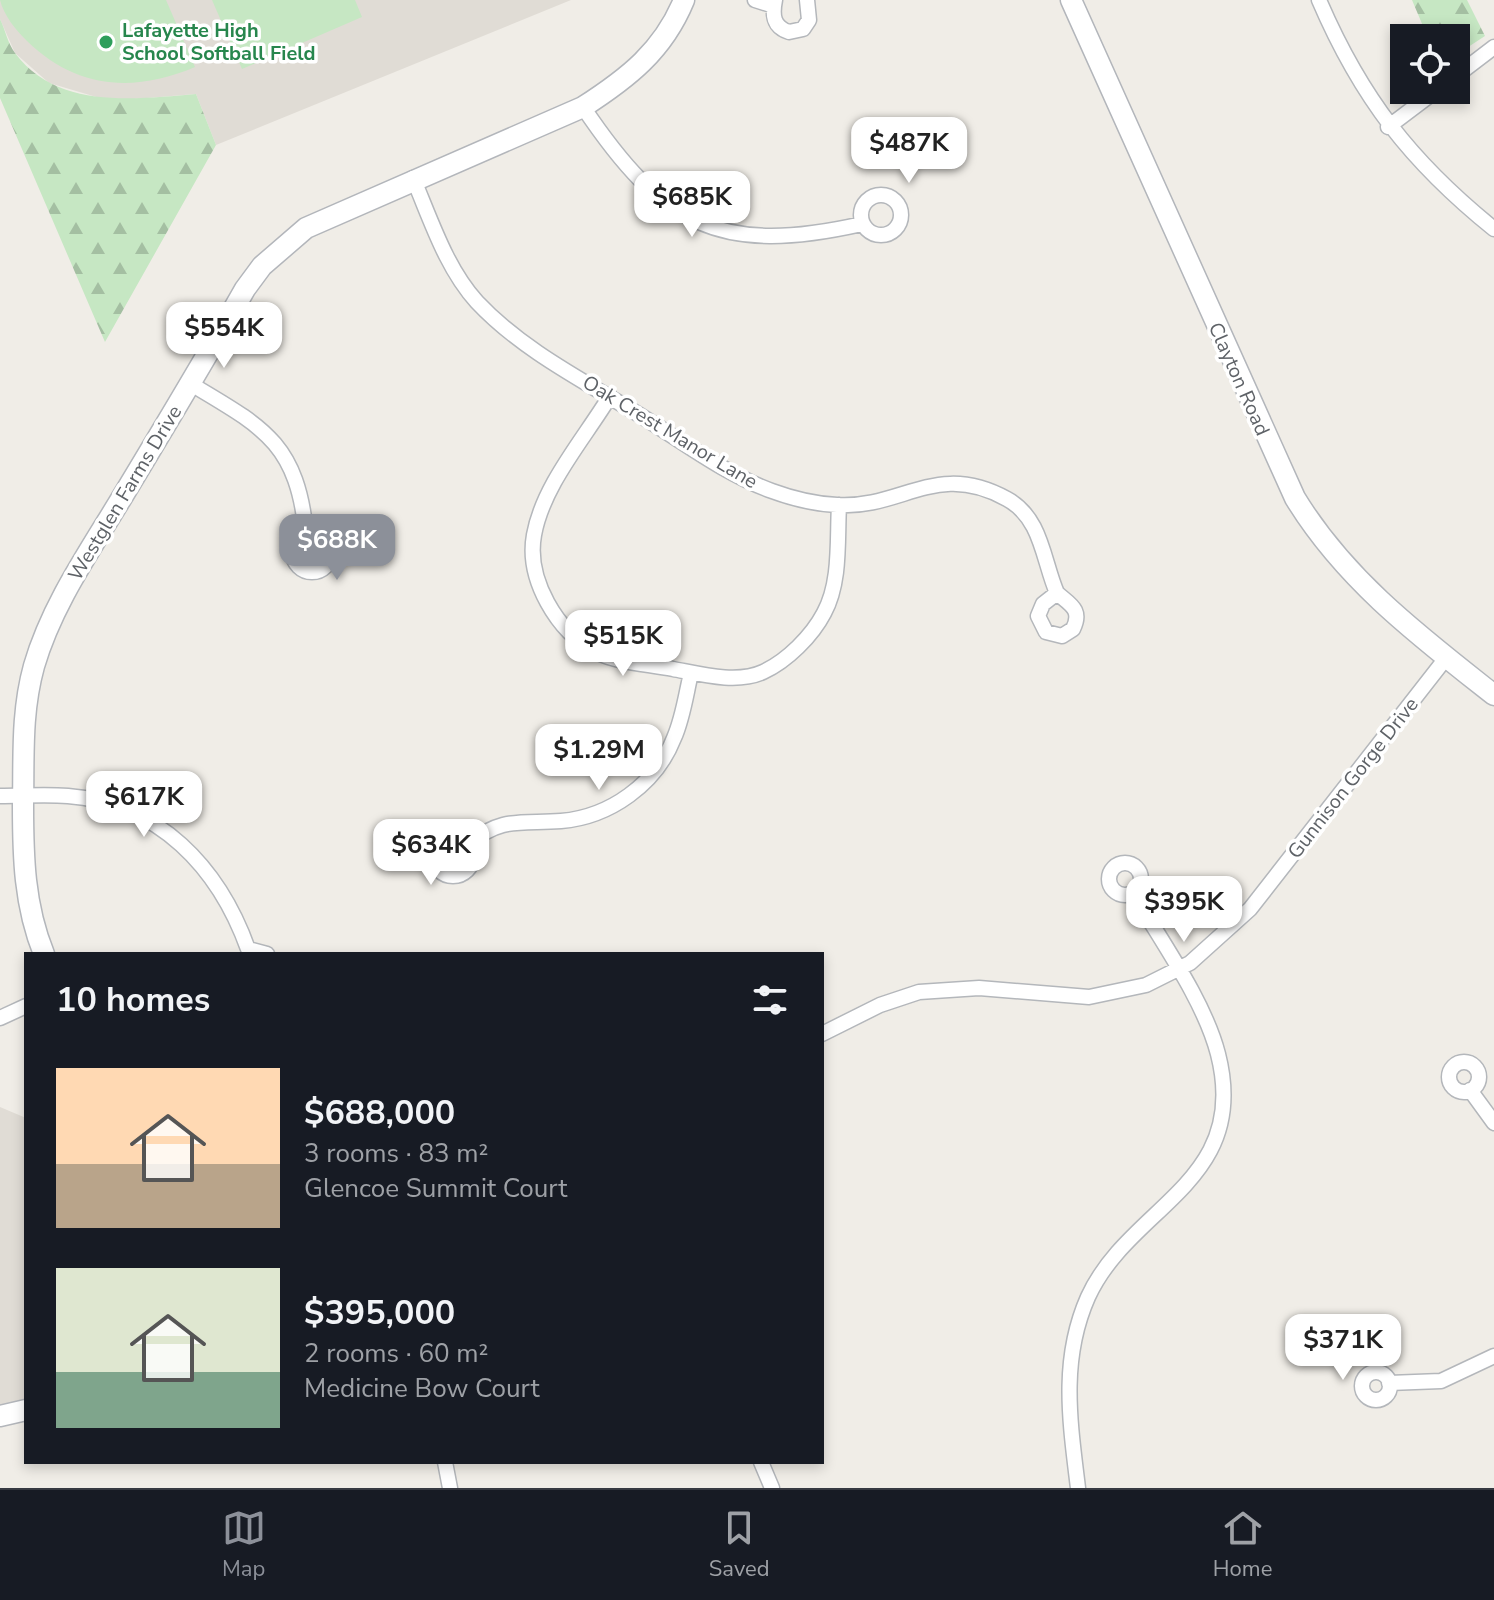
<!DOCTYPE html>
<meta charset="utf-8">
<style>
:root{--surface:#171b24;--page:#242831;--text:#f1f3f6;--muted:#9ea1a6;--line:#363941;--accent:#8c9099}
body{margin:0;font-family:"Nunito Sans",sans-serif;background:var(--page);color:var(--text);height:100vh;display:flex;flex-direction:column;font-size:30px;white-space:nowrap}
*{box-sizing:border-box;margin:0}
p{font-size:26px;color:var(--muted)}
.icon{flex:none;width:44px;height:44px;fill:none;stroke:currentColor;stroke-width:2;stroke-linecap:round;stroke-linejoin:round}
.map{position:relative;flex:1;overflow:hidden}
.panel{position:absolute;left:24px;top:952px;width:800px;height:512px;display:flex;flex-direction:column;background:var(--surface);border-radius:0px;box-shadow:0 4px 12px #0003}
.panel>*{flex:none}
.tools{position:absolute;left:1390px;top:24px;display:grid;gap:16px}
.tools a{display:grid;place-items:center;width:80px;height:80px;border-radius:0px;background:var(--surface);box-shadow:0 4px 12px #0003;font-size:40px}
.price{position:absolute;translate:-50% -68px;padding:0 18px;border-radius:16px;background:#fff;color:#222;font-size:26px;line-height:52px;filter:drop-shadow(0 2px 4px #0008)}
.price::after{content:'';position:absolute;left:50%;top:48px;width:24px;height:18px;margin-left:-12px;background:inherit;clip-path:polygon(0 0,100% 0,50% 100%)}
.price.on{background:var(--accent);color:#fff}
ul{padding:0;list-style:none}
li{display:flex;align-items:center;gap:24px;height:200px;padding:0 32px}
li span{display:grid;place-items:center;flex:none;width:224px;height:160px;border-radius:0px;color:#555}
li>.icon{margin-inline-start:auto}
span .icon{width:96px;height:96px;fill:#fffc;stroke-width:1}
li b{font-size:34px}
h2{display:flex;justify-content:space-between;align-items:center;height:96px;padding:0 32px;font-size:34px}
.tab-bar{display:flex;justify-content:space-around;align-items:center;height:112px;border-top:2px solid var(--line);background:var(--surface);font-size:22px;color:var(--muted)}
.tab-bar a{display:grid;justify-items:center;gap:4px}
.tab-bar .on{color:var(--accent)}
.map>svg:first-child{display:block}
.education{fill:#e0dcd5}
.forest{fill:url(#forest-firs)}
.pitch{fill:#c6e7c3}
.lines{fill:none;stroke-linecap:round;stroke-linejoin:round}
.street-casing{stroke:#b4b7bb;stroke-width:17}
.secondary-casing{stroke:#b3b6bb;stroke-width:23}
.street{stroke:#fff;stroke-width:14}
.secondary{stroke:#fff;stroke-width:20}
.leisure-dot{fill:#2e9e5b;stroke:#fff;stroke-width:3}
.labels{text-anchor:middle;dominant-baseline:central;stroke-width:7;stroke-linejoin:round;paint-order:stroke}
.leisure-label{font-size:20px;font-weight:bold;fill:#27864d;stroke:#fff;text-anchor:start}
.street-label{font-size:20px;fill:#5e6267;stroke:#fff}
</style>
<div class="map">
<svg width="1494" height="1488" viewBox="0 0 1494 1488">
<defs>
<pattern id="forest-firs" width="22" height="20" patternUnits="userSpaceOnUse" patternTransform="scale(2)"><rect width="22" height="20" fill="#c6e7c3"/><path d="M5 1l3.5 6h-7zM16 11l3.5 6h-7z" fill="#a4bfa2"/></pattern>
</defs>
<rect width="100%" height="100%" fill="#f0ede7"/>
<path class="education" d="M0,0h571l-355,145 -20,-51 -86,7 -61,-18 -34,-30 -15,-34z
M0,1107l26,11v282l-26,11z"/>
<path class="forest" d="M1412,0h55l18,36 -29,19v-17h-28z
M0,19c5,10 8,25 15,34 42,57 120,46 181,41l20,51 -111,197 -105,-244z"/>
<path class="pitch" d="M0,0h166l29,67c-61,26 -119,22 -168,-26 -11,-11 -23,-25 -27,-41z
M212,0h143l7,17 -120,52z"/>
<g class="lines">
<g class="street-casing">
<path id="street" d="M755,0l19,6
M775,0c-3,15 -2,27 14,32l14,-3 6,-9 -2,-20
M1319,0c42,98 92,162 175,229
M1456,76l38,-29
M583,107c80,119 137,149 279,117
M1388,127l49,-37
M413,178c18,42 33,90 64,124 47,50 111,81 169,117 40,25 81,56 126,72 19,7 44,13 65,14 66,4 99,-45 170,-6 35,19 36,62 50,94
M861 215a20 20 0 1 1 40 0a20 20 0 1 1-40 0Z
M191,384c72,43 106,59 115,149
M610,396c-26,43 -67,89 -76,139 -8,44 23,97 62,117 21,11 54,12 77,17 27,5 64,15 90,3 24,-11 49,-36 61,-59 17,-31 13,-73 15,-108
M293 553a19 19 0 1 1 38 0a19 19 0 1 1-38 0Z
M1057,593c12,11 26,16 16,36l-11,7 -16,-4 -8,-16 5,-12z
M0,796c22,0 45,-2 68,0 91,7 151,72 180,153
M433 856a20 20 0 1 1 40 0a20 20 0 1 1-40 0Z
M469,844c32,-28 54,-20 92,-23 49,-4 95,-37 113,-83 9,-20 12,-44 17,-65
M1109 879a16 16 0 1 1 32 0a16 16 0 1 1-32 0Z
M248,949l19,5
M0,1018l26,-12
M822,1034l58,-29 39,-13 60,-4 110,9 57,-12 44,-22 60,-54 196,-251
M1449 1077a15 15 0 1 1 30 0a15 15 0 1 1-30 0Z
M1470,1090l24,33
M1362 1386a14 14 0 1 1 28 0a14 14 0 1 1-28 0Z
M1389,1383l52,-2 53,-25
M445,1462l5,26
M761,1462l11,26
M1078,1488c-8,-66 -18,-128 10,-191 42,-92 163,-114 130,-243 -14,-54 -57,-113 -85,-161"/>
</g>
<g class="secondary-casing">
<path id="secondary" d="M1071,0l224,498c50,82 124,138 199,197
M44,954c-20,-49 -21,-98 -21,-149 1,-48 -2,-92 11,-139 18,-62 57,-117 90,-172 41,-68 82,-136 121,-205l17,-23 44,-38 277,-121c45,-29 80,-56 101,-107
M0,1416l26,-6"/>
</g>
<use href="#street" class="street"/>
<use href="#secondary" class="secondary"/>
</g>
<circle class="leisure-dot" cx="106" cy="42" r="8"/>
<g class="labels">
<g class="leisure-label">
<text x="122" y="30">Lafayette High<tspan x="122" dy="23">School Softball Field</tspan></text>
</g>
<g class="street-label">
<text transform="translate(1239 379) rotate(66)">Clayton Road</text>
<text transform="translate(670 432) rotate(31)">Oak Crest Manor Lane</text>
<text transform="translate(125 493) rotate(-59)">Westglen Farms Drive</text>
<text transform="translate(1353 778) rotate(-52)">Gunnison Gorge Drive</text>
</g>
</g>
</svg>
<div class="tools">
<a><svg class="icon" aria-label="locate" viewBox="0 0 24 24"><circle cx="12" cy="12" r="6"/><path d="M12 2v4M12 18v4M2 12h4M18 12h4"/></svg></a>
</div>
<b class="price" style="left:909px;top:185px">$487K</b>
<b class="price" style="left:692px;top:239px">$685K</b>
<b class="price" style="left:224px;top:370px">$554K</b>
<b class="price on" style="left:337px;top:582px">$688K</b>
<b class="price" style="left:623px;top:678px">$515K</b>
<b class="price" style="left:599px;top:792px">$1.29M</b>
<b class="price" style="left:144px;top:839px">$617K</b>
<b class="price" style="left:431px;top:887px">$634K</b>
<b class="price" style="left:1184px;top:944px">$395K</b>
<b class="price" style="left:1343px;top:1382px">$371K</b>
<section class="panel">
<h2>10 homes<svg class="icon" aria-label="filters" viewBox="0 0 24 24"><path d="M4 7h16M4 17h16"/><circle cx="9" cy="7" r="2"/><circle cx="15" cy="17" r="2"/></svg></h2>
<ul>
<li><span style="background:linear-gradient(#ffd9b3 60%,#b9a48a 0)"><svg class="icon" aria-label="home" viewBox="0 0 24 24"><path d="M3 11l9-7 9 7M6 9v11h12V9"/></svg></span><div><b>$688,000</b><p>3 rooms · 83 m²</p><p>Glencoe Summit Court</p></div></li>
<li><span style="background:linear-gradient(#dfe7d0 65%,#7fa58c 0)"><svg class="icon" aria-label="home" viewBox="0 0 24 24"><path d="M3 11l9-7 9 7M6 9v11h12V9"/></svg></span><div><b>$395,000</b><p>2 rooms · 60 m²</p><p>Medicine Bow Court</p></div></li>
</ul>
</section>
</div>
<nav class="tab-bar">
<a class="on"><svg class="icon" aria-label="map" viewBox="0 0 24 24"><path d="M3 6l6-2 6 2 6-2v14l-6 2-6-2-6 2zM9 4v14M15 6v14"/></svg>Map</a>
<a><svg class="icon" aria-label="saved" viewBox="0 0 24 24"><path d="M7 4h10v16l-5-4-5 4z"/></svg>Saved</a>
<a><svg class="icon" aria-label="home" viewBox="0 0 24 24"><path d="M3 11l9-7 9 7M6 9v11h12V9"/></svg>Home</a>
</nav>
